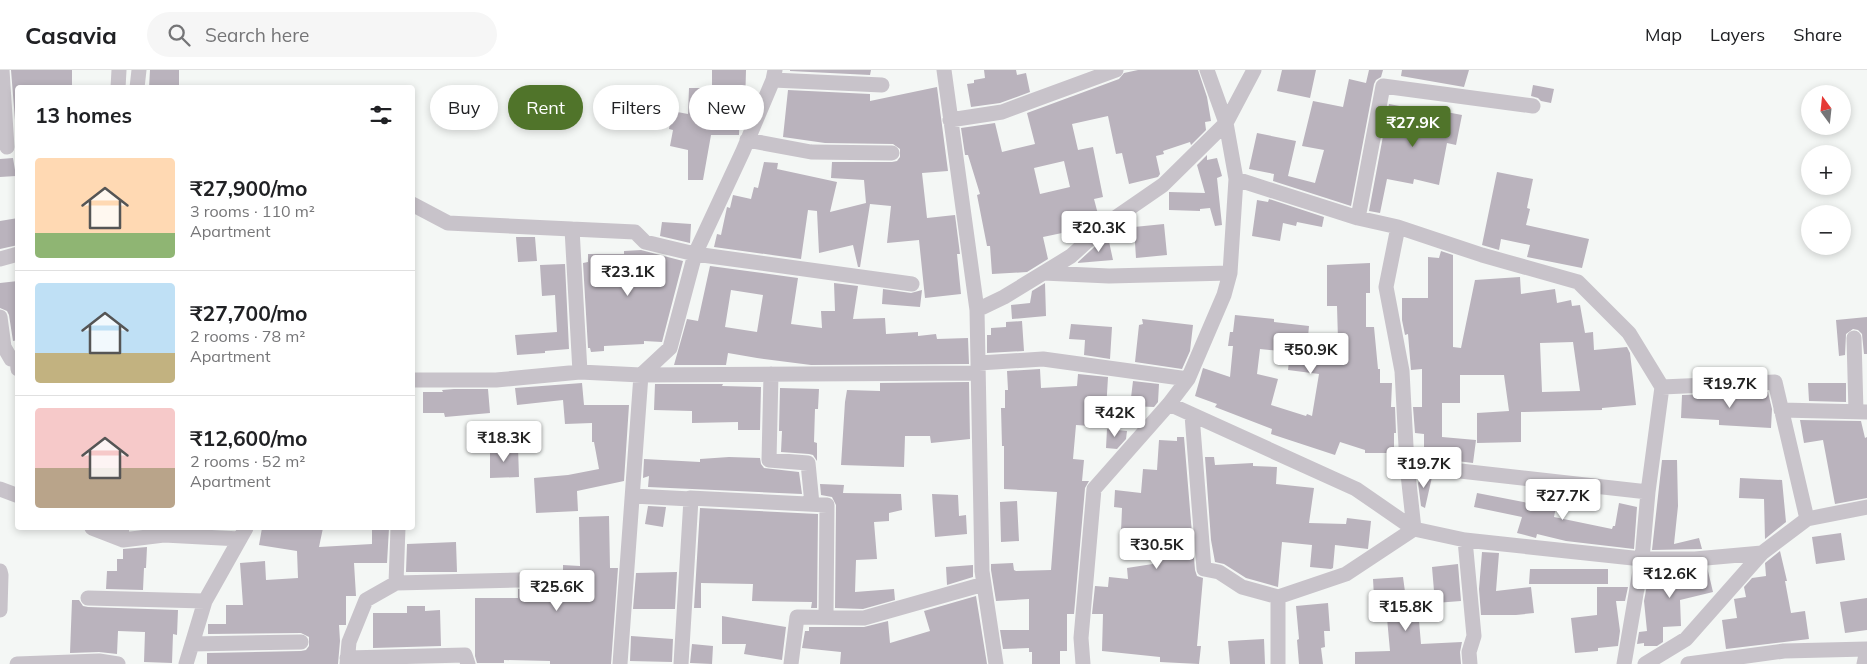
<!DOCTYPE html>
<meta charset="utf-8">
<style>
:root{--surface:#fff;--page:#f6f6f6;--text:#202124;--muted:#757577;--line:#e0e0e0;--accent:#50742a}
body{margin:0;font-family:Mulish,sans-serif;background:var(--page);color:var(--text);height:100vh;display:flex;flex-direction:column;font-size:19px;white-space:nowrap}
*{box-sizing:border-box;margin:0}
p{font-size:16px;color:var(--muted)}
.icon{flex:none;width:28px;height:28px;fill:none;stroke:currentColor;stroke-width:2;stroke-linecap:round;stroke-linejoin:round}
.map{position:relative;flex:1;overflow:hidden}
.side{position:absolute;left:15px;top:15px;width:400px;height:445px;display:flex;flex-direction:column;background:var(--surface);border-radius:5px;box-shadow:0 2px 8px #0003}
.side>*{flex:none}
.banner{position:absolute;left:430px;top:15px;width:475px;height:45px;display:flex;gap:10px}
.needle{width:32px;rotate:345deg}
.tools{position:absolute;left:1801px;top:15px;display:grid;gap:10px}
.tools a{display:grid;place-items:center;width:50px;height:50px;border-radius:50%;background:var(--surface);box-shadow:0 2px 8px #0003;font-size:25px}
.price{position:absolute;translate:-50% -42px;padding:0 11px;border-radius:5px;background:#fff;color:#222;font-size:16px;line-height:32px;filter:drop-shadow(0 1px 2px #0008)}
.price::after{content:'';position:absolute;left:50%;top:30px;width:15px;height:11px;margin-left:-8px;background:inherit;clip-path:polygon(0 0,100% 0,50% 100%)}
.price.active{background:var(--accent);color:#fff}
ul{padding:0;list-style:none}
li{display:flex;align-items:center;gap:15px;height:125px;padding:0 20px}
li+li{border-top:1px solid var(--line)}
li span{display:grid;place-items:center;flex:none;width:140px;height:100px;border-radius:5px;color:#555}
li>.icon{margin-inline-start:auto}
span .icon{width:60px;height:60px;fill:#fffc;stroke-width:1}
li b{font-size:21px}
h2{display:flex;justify-content:space-between;align-items:center;height:60px;padding:0 20px;font-size:21px}
.pill{padding:0 18px;border-radius:22px;background:var(--surface);box-shadow:0 2px 8px #0003;font-size:18px;line-height:45px}
.pill.active{background:var(--accent);color:#fff}
header{display:flex;align-items:center;gap:30px;box-sizing:border-box;height:70px;padding:0 25px;background:var(--surface);border-bottom:1px solid var(--line)}
header strong{font-size:24px}
nav{display:flex;gap:28px;margin-inline-start:auto;font-size:18px}
.search{width:350px;height:45px;background:var(--page);display:flex;align-items:center;gap:12px;box-sizing:border-box;padding:0 18px;border-radius:28px;color:var(--muted);font-size:19px}
.map>svg:first-child{display:block}
.building{fill:#bab3bd;fill-rule:evenodd}
.lines{fill:none;stroke-linecap:round;stroke-linejoin:round}
.street{stroke:#c8c3ca;stroke-width:15}
</style>
<header>
<strong>Casavia</strong>
<div class="search"><svg class="icon" aria-label="search" viewBox="0 0 24 24"><circle cx="10" cy="10" r="6"/><path d="M15 15l6 6"/></svg>Search here</div>
<nav><a>Map</a><a>Layers</a><a>Share</a></nav>
</header>
<div class="map">
<svg width="1867" height="594" viewBox="0 0 1867 594">
<rect width="100%" height="100%" fill="#f4f7f5"/>
<path class="building" d="M11,0h61v18h-54v32h-3z
M150,0h29v18h-30z
M712,0h34l-1,37h-5l-1,28h-28l-8,45h-15v-30l-18,-4 3,-16 -4,-1 3,-18 16,3 1,-26h23z
M790,0h81l-1,5 -80,-4z
M984,0h32l1,5 9,-2 4,19 -30,11 -29,4 -4,-23 7,-1v-3l11,-2z
M1138,0h60l9,27 4,24 -6,1 1,8 -15,15 -1,-3 -27,9 1,3 -8,2 4,18 -2,3 -29,7 -7,-31 -6,1 -8,-38 -36,8 6,26 15,-3 10,50 -9,2 5,19 -17,16 -1,-5 -38,8 5,22 -21,13 -35,2 -2,-28h-3l-10,-51 3,-1 -12,-39h-3l-4,-27 34,-5 7,29 33,-8 -8,-31 92,-34 5,-6zM1064,91l6,26 -30,7 -6,-26z
M1282,0h34l-6,28 -33,-7z
M1369,0h14l-2,7 -5,3 -2,4 -23,122 -78,-25 1,-7 -25,-5 8,-36 39,8 -8,35 27,7 9,-33 -22,-4 11,-45 30,6 6,-28 17,4z
M1402,0h67l-5,17 -63,-11z
M1533,15l21,4 -3,14 -10,-2 -3,-3 -7,-2z
M937,17l11,84 -26,2 5,45 28,-3 5,39h-3l4,40 -36,4 -6,-58 -32,3 4,-37 -21,-2 -10,63h-2l-5,-22 -34,8 -2,-42 -9,-1 -7,49 -87,-12 3,-13 4,1 6,-28 3,1 3,-13 18,4 3,-12 4,1 6,-26 14,1 -1,6 60,13 -7,30 36,-9 -2,-23 -33,-2 1,-16h60l5,-1 3,-4v-8l-7,-5 -68,-1 -42,-6 5,-47 82,4v7z
M1389,34l42,8v-3l31,6 -6,30 -9,-2 -8,42 -25,-6 -1,5 -26,-5 -7,34 -11,-2z
M1207,85v5l10,-2 5,18 -5,2 5,47 -7,1 -5,-18 -10,1v2l-31,-1v-18l36,1 -8,-28z
M13,88l3,18 -16,1v-18z
M1497,102l36,7 -6,29 3,1 -4,16 63,14 -7,29 -55,-11 3,-12 -29,-6 -2,11 -17,-5z
M1269,129l55,18 -2,10 -25,-5 -1,4 -13,-3 -3,18 -28,-5 5,-36 11,2z
M18,148v27l-18,4v-28z
M662,152l29,2 -1,19 -30,-7z
M1164,154l3,31 -31,3 -2,-31z
M516,167h19l2,24 -19,1z
M1108,167l5,23 -36,3 26,-24z
M641,180l42,11 -21,81 -18,-1v3l-40,2v5l-13,1 -1,-4h-2l-5,-85 5,-1v-8h36v-3z
M1441,181l12,4v92l8,1 14,-68 45,-3 1,17 34,-5 2,14 14,-3 1,6 8,-1 5,28 8,-1 1,18 33,-3 3,6 6,52 -34,3v2l-81,2v30l-44,1v-30l32,-2 -5,-36h-44v28h-18v34l34,3 -3,23 -49,-6v-23l-9,-1 -2,-26h9v-38l-11,1 -3,-36 -3,1 -3,-15v-22h26v-41l11,1zM1573,272l7,49 -38,1 -2,-49z
M1370,193v30h-4v34h8l4,42h2v14h12l-1,24h4l1,26h-2v20h-29v-3l-25,-8 -5,13 -64,-21 1,-5 -57,-22 2,-3 -22,-8 8,-28 27,9 3,-31h-5l2,-14h3l2,-17 39,4v3l35,4 -1,11 30,3 -1,-34h-10v-41zM1260,279l30,3 -2,18 31,4 -7,42 -5,-2 -1,2 -35,-11 7,-26 -21,-5z
M565,194l4,85 -24,2v2l-28,2 -2,-20 42,-3 -2,-37 -13,1 -2,-31z
M710,196l88,12 -7,46 31,4 -1,-17h14l-1,-28 24,3 -5,33 32,-1 1,16 32,-2v4l18,-2 1,5 31,-1 1,26 -158,1 -54,-7 -29,-5 -2,12h-52l13,-46 11,2zM731,220l32,5 -6,37 -32,-5z
M18,211v59l-5,1 -4,-26 -2,-4 -7,-3v-25z
M1045,213l1,33 -34,3 -1,-14 19,-2 2,-12z
M883,219l28,4 11,-3 -2,17 -38,-3z
M1867,247v37h-3l-2,-20 -4,-4 -5,-1 -7,5 -1,21 -6,1 -3,-36z
M1142,249l51,6 -3,26 -8,18 -47,-7 4,-37 4,-1z
M1022,251l2,30 -37,2v-18h4v-7l15,-1v-5z
M1071,254l41,3 -2,32 -26,-4 1,-15 -16,-1z
M1040,299l1,19 36,-2 1,-12 30,3 -3,50 -29,-2 -3,34 11,1 -2,21h7l-4,7 -11,126h-7v37h-7v13h-28v-12h-3v-4l-26,1 -3,-19h29v-31l-33,2 -5,-31v-6l22,-1 1,7 2,1 35,-1 6,-78 -53,-3v-43h-2l-1,-38h4v-18h3l-1,-19z
M1133,311l26,3 -1,18 -4,5 -24,-1z
M969,312l1,57 -39,4 -1,-7h-25l-1,31 -63,-2 4,-63 2,-12 33,1v-8z
M582,313l2,22h45l-5,76 -47,10 1,20 -42,2 -2,-35 34,-3 31,-6 -5,-27h-2v-19l-27,1 -2,-24 -46,5 -2,-17z
M1808,313h38v19l-37,-1z
M655,314h68l-1,2 39,1 -1,43h-22v-8l-46,1v-12l-38,-1z
M780,318l39,1 -1,20h-3l-1,33 3,1v18l-4,-6 -4,-1 -28,-2 1,-21h-3z
M454,319h34l2,24 -45,4 -1,-4h-21v-21h20l-1,-2z
M1768,322l4,17 -1,19 -52,-3v-5l-38,-2 1,-23z
M1800,350l61,1 4,17 2,-1v61l-32,6 -12,-64 -19,3z
M1107,359l20,2 -1,8 -9,10 -11,-1z
M1177,367h7l11,133 2,6 6,2 -6,68h4l-2,18 -39,-2v-5l-58,-6 1,-37h-11l3,-28 13,1 1,-10 19,2 -1,-11 32,-5 -4,-29 -34,-2 1,-24 -8,-1 1,-17 26,3 2,-24 14,1 2,-30 18,1z
M518,377l1,30 -29,1v-30z
M729,387l31,1 1,6 3,4 35,4 3,22 -154,-7 1,-11 -6,2 1,-19 56,3v-3z
M1205,387h9l1,8 38,-2v3l24,1 -1,17 38,4 -5,35 37,1 1,-6 24,3 -3,28 -33,-4 -2,23 -2,1 -21,-2 2,-22 -30,-3 -4,45 -32,-9 -22,-14 -9,-2 -4,-22z
M1662,390h15l1,46 -4,38 25,-6 3,11 -50,1z
M1422,406l10,1 -7,31 -4,-2 -3,-23z
M1740,408l42,2 4,42 -21,17 -1,-40 -25,-1z
M820,414l24,1 -1,8 58,1 1,16 -13,3v8l-15,1 3,37 -21,1 -1,32 39,-3 1,11 -32,9 -28,-1 1,-103 -4,-8 -11,-2z
M1531,420l27,7 -4,20 58,12 1,-3h2l4,-23 18,4 -3,42 -68,-8 -29,-7 -1,4 -19,-5 5,-16 -48,-10 3,-14 51,10z
M932,424l26,1 1,21 7,-1 1,19 -32,3z
M1017,431l2,40 -18,1 -1,-40z
M648,436l18,1 -3,20 -18,-3z
M700,438l118,6 -1,94h-6l1,-6 -60,-1 1,-17 -52,-1v25h-7z
M609,446l1,52h8l-7,96h-61v-3l-46,-1v3h-27l-2,-7v-58h43v-9l44,1 5,-11 -4,-8v-6l17,1 -1,-49z
M262,458h61l-4,19 53,-3v-16h17l-2,35h-33l2,33h-10v29h-7l1,16 -2,23h-131v-11l94,-2 5,-1 3,-4v-9l-8,-4 -93,1v-10h18v-19h17l-3,-42 25,-2 1,19 32,-2 -1,-27 -38,-6z
M1841,463l4,27 -29,4 -4,-27z
M456,472l1,30h-51l1,-28z
M147,477l-1,21h-2l-1,22 -37,-1 1,-18h10v-12h6v-10z
M1780,481l7,30h-2l6,32 14,-2 4,28 -83,10 -4,-29 15,-2 -3,-19 12,-2 -2,-10 8,-9 14,-2 -1,-13z
M1482,482l17,1 -3,38 35,-4 3,26 -18,2h-35l-2,-26z
M1458,494l3,37 -26,2 -3,-36z
M973,495v12l-26,8 -1,-18z
M1707,497l6,25 -33,8 1,26 -18,1v15l-6,4h-13v-3l-7,1 2,-12 8,-1 -3,-30 6,-32z
M1530,499h78v15h-79z
M677,502l-2,37h-42l3,-36z
M1403,507l3,22 11,-1 4,46 41,-2 -2,10 1,12h-106v-12l35,-1 -5,-55 -11,1 -1,-18z
M1597,517h31l-3,14h-9l4,30 -2,15 -20,2v3l-23,2 -4,-35 26,-3z
M976,526l11,68h-147l1,-12 -39,-4 3,-17h4v-4h55l24,-6 2,22 40,-12 -6,-20z
M1867,528v32l-22,3 -5,-31z
M72,530h7l4,6 5,1 90,3 -1,25 -4,-1 -1,29 -28,-1 1,-30 -27,-1 -1,23 -18,-2 -29,1z
M1328,533l2,28h-6l1,16 -4,1 2,16h-24l-2,-24 2,-1 -3,-33z
M407,536h18v5l15,-1 1,36 -68,2v-35h34z
M722,546l64,11 -4,33 -38,-6 2,-10h-24z
M631,566l42,3 -1,23 -42,-1z
M1264,569l1,25h-35l-2,-23z
M692,574l21,2 -1,18 -22,-1z"/>
<g class="lines">
<path class="street" d="M2,0l5,77
M944,0l33,240 5,261 14,93
M773,10l109,5
M118,18l1,-18
M137,18l2,-18
M950,50l52,-8 114,-42
M747,70l64,12 81,1
M1236,109l122,39 40,9 84,28 96,27 51,51 33,54 -14,105 -6,67 -18,105
M412,134l36,19 187,9 10,10 50,12 217,30
M1358,148l25,-132 150,20
M572,159l8,143
M0,189l18,-5
M1043,203l66,3 121,-3
M977,240l27,-13 67,-41 34,-31 58,-40 63,-62 28,-53
M0,247l4,30 7,12 6,-1 1,11
M1854,268l2,74
M979,293l64,-4 145,20
M771,304l-2,86 39,3 4,41
M412,310h84l84,-8 61,3 337,-2
M1662,317l113,-5 32,137
M1169,334l187,85 58,40 51,11 177,19h53l67,-6
M1781,340l86,2
M1192,345l12,154 15,3 23,15 36,10
M1407,395l241,27
M0,419l16,6
M633,426l58,3 -10,165
M690,428l137,7 -1,112
M92,458l31,12
M121,458l2,12 41,-5 76,4
M398,458l-2,55 162,-4
M1465,470l9,96 -5,16 1,12
M0,501l1,4 -1,35
M88,528l117,3
M192,574l109,-2
M347,588l118,-3 3,9
M17,594l82,-3 19,3
M186,594l19,-63 41,-73
M347,594l2,-22 17,-42 30,-17
M620,594l21,-289 29,-27 25,-94 48,-103 30,-71 2,-10
M791,594l6,-47 67,1 120,-34
M1083,594l-2,-26 13,-149 75,-85 19,-25 36,-84 6,-22 6,-94 -10,-56 -19,-53
M1278,594v-67l68,-23 68,-45 -7,-64 -5,-94 -16,-84 12,-60
M1645,594l41,-25 76,-86 45,-34 60,-12
M1688,594l96,-13 83,-2
M1864,594l3,-14"/>
</g>
</svg>
<div class="tools">
<a><svg class="needle" viewBox="-14 -14 28 28"><path d="M0-13l5 13h-10z" fill="#e53935"/><path d="M0 13l5-13h-10z" fill="#757577"/></svg></a>
<a>+</a>
<a>−</a>
</div>
<b class="price active" style="left:1413px;top:78px">₹27.9K</b>
<b class="price" style="left:1099px;top:183px">₹20.3K</b>
<b class="price" style="left:628px;top:227px">₹23.1K</b>
<b class="price" style="left:1311px;top:305px">₹50.9K</b>
<b class="price" style="left:1730px;top:339px">₹19.7K</b>
<b class="price" style="left:1115px;top:368px">₹42K</b>
<b class="price" style="left:504px;top:393px">₹18.3K</b>
<b class="price" style="left:1424px;top:419px">₹19.7K</b>
<b class="price" style="left:1563px;top:451px">₹27.7K</b>
<b class="price" style="left:1157px;top:500px">₹30.5K</b>
<b class="price" style="left:1670px;top:529px">₹12.6K</b>
<b class="price" style="left:557px;top:542px">₹25.6K</b>
<b class="price" style="left:1406px;top:562px">₹15.8K</b>
<div class="banner">
<a class="pill">Buy</a>
<a class="pill active">Rent</a>
<a class="pill">Filters</a>
<a class="pill">New</a>
</div>
<section class="side">
<h2>13 homes<svg class="icon" aria-label="filters" viewBox="0 0 24 24"><path d="M4 7h16M4 17h16"/><circle cx="9" cy="7" r="2"/><circle cx="15" cy="17" r="2"/></svg></h2>
<ul>
<li><span style="background:linear-gradient(#ffd9b3 75%,#8fb573 0)"><svg class="icon" aria-label="home" viewBox="0 0 24 24"><path d="M3 11l9-7 9 7M6 9v11h12V9"/></svg></span><div><b>₹27,900/mo</b><p>3 rooms · 110 m²</p><p>Apartment</p></div></li>
<li><span style="background:linear-gradient(#bfe0f5 70%,#c2b280 0)"><svg class="icon" aria-label="home" viewBox="0 0 24 24"><path d="M3 11l9-7 9 7M6 9v11h12V9"/></svg></span><div><b>₹27,700/mo</b><p>2 rooms · 78 m²</p><p>Apartment</p></div></li>
<li><span style="background:linear-gradient(#f6c9c9 60%,#b9a48a 0)"><svg class="icon" aria-label="home" viewBox="0 0 24 24"><path d="M3 11l9-7 9 7M6 9v11h12V9"/></svg></span><div><b>₹12,600/mo</b><p>2 rooms · 52 m²</p><p>Apartment</p></div></li>
</ul>
</section>
</div>
